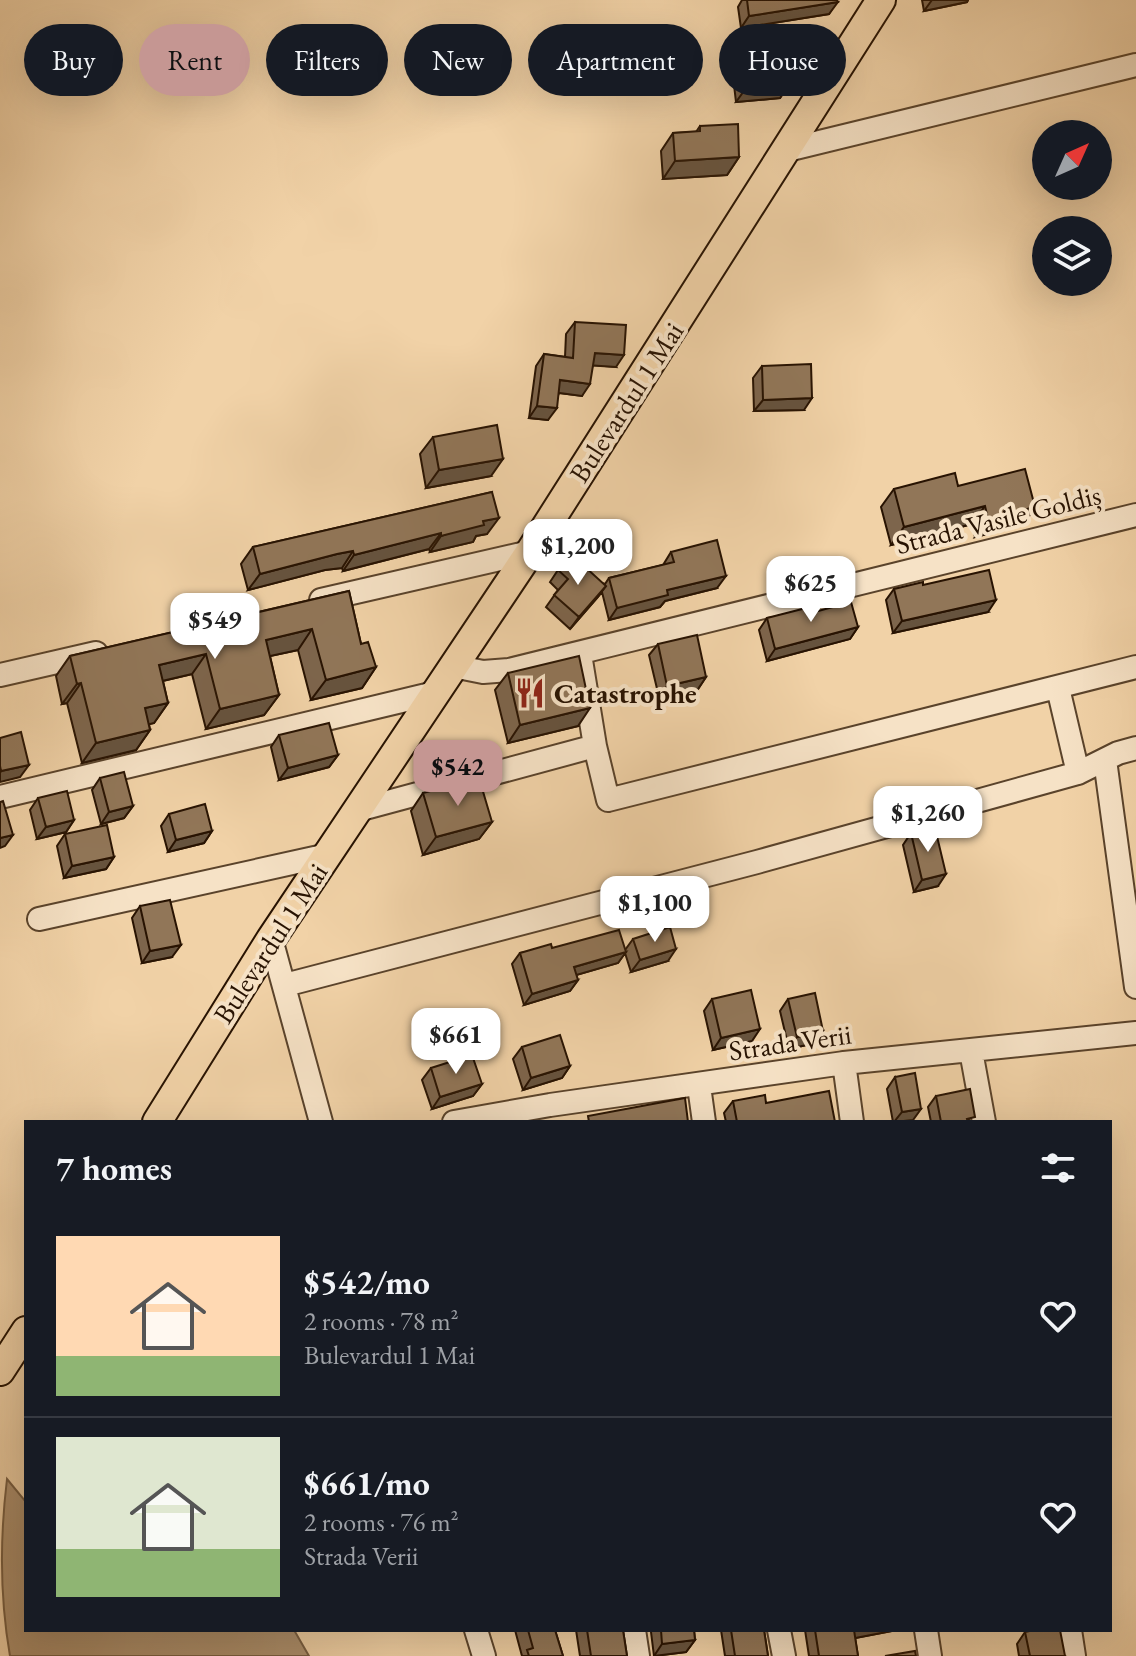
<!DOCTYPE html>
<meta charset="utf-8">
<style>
:root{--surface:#171b24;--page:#20242c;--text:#f1f3f6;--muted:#9ea1a6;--line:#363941;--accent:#c59692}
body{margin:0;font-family:"EB Garamond",serif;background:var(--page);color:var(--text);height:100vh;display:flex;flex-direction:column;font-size:30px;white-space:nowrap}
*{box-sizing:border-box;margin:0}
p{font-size:26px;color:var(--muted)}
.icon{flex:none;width:44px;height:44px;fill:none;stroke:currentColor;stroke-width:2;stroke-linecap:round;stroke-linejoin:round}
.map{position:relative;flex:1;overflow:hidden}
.drawer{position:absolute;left:24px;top:1120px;width:1088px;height:512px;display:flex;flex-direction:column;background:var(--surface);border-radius:0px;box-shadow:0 8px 32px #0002}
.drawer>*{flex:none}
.top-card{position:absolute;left:24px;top:24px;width:1088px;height:72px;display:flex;gap:16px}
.needle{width:52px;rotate:45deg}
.fabs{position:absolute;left:1032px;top:120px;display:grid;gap:16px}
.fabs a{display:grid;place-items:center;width:80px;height:80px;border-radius:50%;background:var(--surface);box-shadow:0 8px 32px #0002;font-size:40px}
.price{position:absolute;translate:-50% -68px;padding:0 18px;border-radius:16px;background:#fff;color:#222;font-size:26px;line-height:52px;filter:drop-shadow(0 2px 4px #0008)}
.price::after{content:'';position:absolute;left:50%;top:48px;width:24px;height:18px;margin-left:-12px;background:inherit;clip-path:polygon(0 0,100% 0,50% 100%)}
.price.on{background:var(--accent);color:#111}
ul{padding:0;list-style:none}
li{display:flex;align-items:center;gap:24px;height:200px;padding:0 32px}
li+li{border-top:2px solid var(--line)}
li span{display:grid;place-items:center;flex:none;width:224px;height:160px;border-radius:0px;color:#555}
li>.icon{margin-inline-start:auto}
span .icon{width:96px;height:96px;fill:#fffc;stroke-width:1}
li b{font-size:34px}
h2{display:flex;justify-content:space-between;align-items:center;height:96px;padding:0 32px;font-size:34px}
.tag{padding:0 28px;border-radius:36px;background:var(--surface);box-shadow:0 8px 32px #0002;font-size:28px;line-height:72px}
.tag.on{background:var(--accent);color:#111}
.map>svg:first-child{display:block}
.water{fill:#ad916f;stroke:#785f43;stroke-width:2}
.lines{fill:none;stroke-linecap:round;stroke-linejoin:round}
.minor-casing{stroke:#5a432b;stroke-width:26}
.major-casing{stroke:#281302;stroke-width:32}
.minor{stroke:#f6e2c6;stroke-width:22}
.major{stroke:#f1d2a7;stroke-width:28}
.wall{fill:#7d654c;stroke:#281302;stroke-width:2}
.shaded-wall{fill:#66533e;stroke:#281302;stroke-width:2}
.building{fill:#917658;stroke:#281302;stroke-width:2}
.labels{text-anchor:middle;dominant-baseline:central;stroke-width:8;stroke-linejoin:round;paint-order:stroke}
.street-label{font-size:28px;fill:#281302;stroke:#f6e2c6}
.poi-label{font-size:28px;font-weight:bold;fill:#281302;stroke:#f6e2c6;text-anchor:start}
</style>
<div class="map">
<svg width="1136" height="1656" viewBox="0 0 1136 1656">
<rect width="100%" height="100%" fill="#f1d2a7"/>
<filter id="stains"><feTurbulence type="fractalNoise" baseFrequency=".0025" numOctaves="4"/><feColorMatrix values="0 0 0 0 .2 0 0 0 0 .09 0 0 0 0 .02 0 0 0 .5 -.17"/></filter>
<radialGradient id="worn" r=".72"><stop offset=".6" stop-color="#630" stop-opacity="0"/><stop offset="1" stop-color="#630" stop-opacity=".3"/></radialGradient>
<path class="water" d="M7,1479l19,23v128h268l15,26h-299c-10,-57 -10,-119 -3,-177z"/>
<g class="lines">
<g class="minor-casing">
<path id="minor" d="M787,150l349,-85
M321,600l209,-48
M580,654l15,92
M453,666l30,6 26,-2 627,-155
M0,675l96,-22
M1058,688l20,85
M1105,760l31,227
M0,797l435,-104
M358,810l237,-64 13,54 528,-133
M39,919l289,-64
M271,939l50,183
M285,985l472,-123 321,-89 40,-20 18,-5
M971,1051l13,71
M844,1063l8,59
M699,1086l5,36
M454,1122l96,-17 294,-42 292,-30
M476,1630l8,26
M634,1630l4,26
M779,1630l5,26
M926,1630l4,26
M1070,1630l4,26"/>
</g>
<g class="major-casing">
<path id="major" d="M157,1122l114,-183 259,-387 351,-552
M0,1371l26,-40"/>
</g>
<use href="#minor" class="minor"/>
<use href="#major" class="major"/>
</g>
<path class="wall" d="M742,0h95l-8,14 -88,14 -3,-21z
M922,0h46l-1,2 -43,9z
M740,56l48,30 -8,12 -44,4 -4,-34z
M700,126l39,31 -12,18 -64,4 -2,-28 12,-18 23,-1z
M575,322l41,45 -23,-2 -11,31 -23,-3 -11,27 -19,-2 7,-52 8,-12 21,3 1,-23z
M762,366l42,44 -50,1 -1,-33z
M433,437l58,39 -65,12 -6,-34z
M958,486l77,21 -12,18 -48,12 -3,-13 -81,21 -10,-38 13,-18z
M492,492l-5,42 -11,2 -3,6 -43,10 -1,-3 -86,22 -1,-3 -17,2 -77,20 -7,-26 12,-17z
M671,552l46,36 -52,13 -5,6 -51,13 -7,-28 -32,37 -24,-22 12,-17 -8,-8 8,-12 47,14 4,-6 54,-13z
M923,585l65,27 -95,21 -7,-33 8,-11z
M349,591l12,53 15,23 -14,21 -51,12 -13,-50 -28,6 9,39 -15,20 -58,14 -14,-55 -29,7 5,22 -14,20 -5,1 1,6 -14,20 -54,13 -15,-60 -5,1 -6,-28 14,-20z
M811,613l47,14 -8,12 -83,22 -8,-31 8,-12z
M658,644l48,33 -8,12 -39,8 -10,-42z
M508,673l70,53 -70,17 -13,-53z
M279,735l59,20 -9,12 -50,13 -8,-33z
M100,778l33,28 -9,12 -23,6 -9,-34z
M423,793l69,29 -13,17 -56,16 -12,-44z
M38,798l36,22 -8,12 -29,7 -7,-29z
M169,814l43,17 -8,12 -36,9 -7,-26z
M911,833l27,53 -24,6 -11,-47z
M65,834l49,23 -8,12 -42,9 -7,-32z
M140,906l32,51 -30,6 -10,-45z
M633,939l35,22 -37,11 -6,-19 -7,10 -42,12 2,5 -8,11 -46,14 -12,-41 8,-11 32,-5 73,2z
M712,999l40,42 -39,9 -9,-39z
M788,999l35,32 -8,12 -26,6 -9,-38z
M522,1047l48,19 -8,12 -39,12 -10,-31z
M431,1068l51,16 -9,12 -41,13 -10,-29z
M895,1077l18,43 -20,2 -6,-33z
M936,1096l36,26h-41l-3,-15z
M733,1101l33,2 69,19h-109l-2,-9z
M515,1630h40l8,26h-41z
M576,1630h47l4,26h-47z
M652,1630h42l1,10 -9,12 -32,4 -3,-24z
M721,1630h43l4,26h-43z
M805,1630h92l-42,8 3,18h-49z
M1025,1632l40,24h-46l-2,-12z"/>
<path class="shaded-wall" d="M932,0h36l-1,2 -43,9z
M838,2l-9,12 -88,14 8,-12z
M788,86l-8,12 -44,4 8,-11z
M739,157l-12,18 -64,4 12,-18z
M595,353l29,2 -8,12 -30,-2z
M560,380l30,4 -8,12 -30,-4z
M812,398l-8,12 -50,1 9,-11z
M537,406l20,2 -9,12 -19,-2z
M503,459l-12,17 -65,12 13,-18z
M985,506l-13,18 -81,21 13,-18z
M1035,507l-12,18 -48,12 13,-18z
M499,518l-12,16 -11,2 -3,6 -43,10 11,-16 42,-15z
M441,533l-12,16 -86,22 11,-16z
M353,551l-11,17 -17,2 -77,20 12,-16 77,-20z
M726,576l-9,12 -52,13 -5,6 -51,13 8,-12 50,-18z
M606,586l-8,11 -28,32 9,-12z
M996,600l-8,12 -95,21 9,-12z
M858,627l-8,12 -83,22 8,-12z
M312,629l-14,21 -46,10 14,-20z
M206,654l-14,20 -47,11 14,-20z
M376,667l-14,21 -51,12 15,-20z
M706,677l-8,12 -39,8 8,-11z
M81,683l-14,20 -5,1 15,-20z
M279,695l-15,20 -58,14 14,-20z
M168,703l-14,20 -23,6 14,-21z
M590,708l-12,18 -70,17 12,-18z
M150,730l-14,20 -54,13 14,-20z
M338,755l-9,12 -50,13 9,-12z
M29,765l-9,12 -20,5v-9l1,-2z
M133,806l-9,12 -23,6 8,-12z
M74,820l-8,12 -29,7 9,-12z
M492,822l-13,17 -56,16 13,-18z
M212,831l-8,12 -36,9 8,-12z
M13,835l-8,11 -5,2v-10z
M114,857l-8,12 -42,9 8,-12z
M946,874l-8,12 -24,6 8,-12z
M181,945l-9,12 -30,6 8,-12z
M676,949l-8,12 -37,11 9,-12z
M626,952l-8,11 -52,15 8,-11z
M578,980l-8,11 -46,14 8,-11z
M760,1029l-8,12 -39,9 8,-12z
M823,1031l-8,12 -26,6 8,-12z
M570,1066l-8,12 -39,12 8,-12z
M482,1084l-9,12 -41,13 8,-12z
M921,1109l-8,11 -19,2 8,-10z
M852,1630h45l-52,10z
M695,1640l-9,12 -32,4 8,-12z"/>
<path class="building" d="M747,0h90l1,2 -89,14z
M784,52l4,34 -44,5 -4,-35z
M738,124l1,33 -64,4 -2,-28 27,-2v-5z
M575,322l51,3 -2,30 -29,-2 -5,31 -30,-4 -3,28 -20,-2 7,-52 29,4z
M811,364l1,34 -49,2 -1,-34z
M497,425l6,34 -64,11 -6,-33z
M1025,469l10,38 -47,12 -3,-13 -81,21 -10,-38 61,-16 3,13z
M492,492l7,26 -16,3 1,4 -43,11v-3l-87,22 -1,-4 -16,3 -77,20 -7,-27z
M717,540l9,36 -59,14 1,5 -51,13 -8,-30 65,-16 -3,-10z
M572,555l34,31 -27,31 -25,-22 14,-16 -10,-9z
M989,570l7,30 -94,21 -8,-32 29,-7v3z
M349,591l12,53 7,-2 8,25 -50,13 -14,-51 -46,11 13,55 -59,14 -14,-55 -47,11 9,38 -23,5 5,22 -54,13 -15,-60 -4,1 -7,-28z
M851,602l7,25 -83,22 -8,-31 43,-11 1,6z
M697,635l9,42 -39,9 -9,-42z
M579,656l11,52 -70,17 -12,-52z
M329,723l9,32 -50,13 -9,-33z
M21,732l8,33 -28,6 -1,-5v-28z
M124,772l9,34 -24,6 -9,-34z
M479,778l13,44 -56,15 -13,-44z
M67,791l7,29 -28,7 -8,-29z
M3,801l10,34 -13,3v-36z
M205,804l7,27 -36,9 -7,-26z
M107,825l7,32 -42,9 -7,-32z
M935,828l11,46 -24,6 -11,-47z
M170,900l11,45 -31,6 -10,-45z
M670,927l6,22 -36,11 -7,-21z
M619,930l7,22 -52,15 4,13 -46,14 -12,-41 31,-9 1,4z
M751,990l9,39 -39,9 -9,-39z
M815,993l8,38 -26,6 -9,-38z
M560,1035l10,31 -39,12 -9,-31z
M472,1055l10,29 -42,13 -9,-29z
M915,1073l6,36 -19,3 -7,-35z
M970,1089l5,28 -8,2 1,3h-27l-5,-26z
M829,1091l6,31h-98l-4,-21 32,-6 1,8z
M685,1098l3,24h-99l-1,-6z
M528,1630h27l8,26h-34l-2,-6 6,-2z
M587,1630h36l4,26h-36z
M661,1630h33l1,10 -33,4z
M731,1630h33l4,26h-33z
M815,1630h39l4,26h-39z
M1034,1630h26l5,26h-35l-5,-24z
M915,1651l1,5h-31z"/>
<defs>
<g id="restaurant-bare" transform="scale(2.4)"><path d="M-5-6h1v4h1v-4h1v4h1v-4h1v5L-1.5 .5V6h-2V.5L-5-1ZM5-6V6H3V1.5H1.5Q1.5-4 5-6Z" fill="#8f2418" stroke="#f6e2c6" stroke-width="2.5" paint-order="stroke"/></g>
</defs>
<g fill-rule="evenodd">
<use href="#restaurant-bare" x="530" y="693"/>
</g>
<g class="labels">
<g class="street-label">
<text transform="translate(626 402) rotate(-57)">Bulevardul 1 Mai</text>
<text transform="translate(998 519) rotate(-14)">Strada Vasile Goldiș</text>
<text transform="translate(270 943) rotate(-57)">Bulevardul 1 Mai</text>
<text transform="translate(790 1042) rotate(-8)">Strada Verii</text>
</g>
<g class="poi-label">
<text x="554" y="693">Catastrophe</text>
</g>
</g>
<rect width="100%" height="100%" filter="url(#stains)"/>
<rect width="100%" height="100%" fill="url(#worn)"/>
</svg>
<div class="fabs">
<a><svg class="needle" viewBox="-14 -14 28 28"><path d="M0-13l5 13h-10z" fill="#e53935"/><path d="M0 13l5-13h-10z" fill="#9ea1a6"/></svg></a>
<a><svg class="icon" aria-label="layers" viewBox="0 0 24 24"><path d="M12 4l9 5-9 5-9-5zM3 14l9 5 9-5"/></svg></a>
</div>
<b class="price" style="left:578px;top:587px">$1,200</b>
<b class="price" style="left:811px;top:624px">$625</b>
<b class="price" style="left:215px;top:661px">$549</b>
<b class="price on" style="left:458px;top:808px">$542</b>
<b class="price" style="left:928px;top:854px">$1,260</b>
<b class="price" style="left:655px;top:944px">$1,100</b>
<b class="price" style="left:456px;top:1076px">$661</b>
<div class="top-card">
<a class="tag">Buy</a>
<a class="tag on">Rent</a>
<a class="tag">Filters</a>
<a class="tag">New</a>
<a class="tag">Apartment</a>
<a class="tag">House</a>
</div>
<section class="drawer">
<h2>7 homes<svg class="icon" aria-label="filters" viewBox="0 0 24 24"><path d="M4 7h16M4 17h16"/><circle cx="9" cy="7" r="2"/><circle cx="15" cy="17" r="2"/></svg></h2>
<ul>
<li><span style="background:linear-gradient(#ffd9b3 75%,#8fb573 0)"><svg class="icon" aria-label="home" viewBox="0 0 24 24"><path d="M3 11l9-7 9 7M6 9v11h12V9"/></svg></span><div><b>$542/mo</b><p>2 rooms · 78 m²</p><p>Bulevardul 1 Mai</p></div><svg class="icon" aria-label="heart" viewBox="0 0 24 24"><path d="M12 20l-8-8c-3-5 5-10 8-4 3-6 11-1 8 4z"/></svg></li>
<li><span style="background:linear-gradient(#dfe7d0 70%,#8fb573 0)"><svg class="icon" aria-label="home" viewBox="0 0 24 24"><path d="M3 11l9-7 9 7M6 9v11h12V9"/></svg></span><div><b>$661/mo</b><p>2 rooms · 76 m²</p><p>Strada Verii</p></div><svg class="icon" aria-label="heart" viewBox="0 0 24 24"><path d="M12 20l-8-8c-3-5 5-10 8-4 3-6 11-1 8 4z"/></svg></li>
</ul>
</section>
</div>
